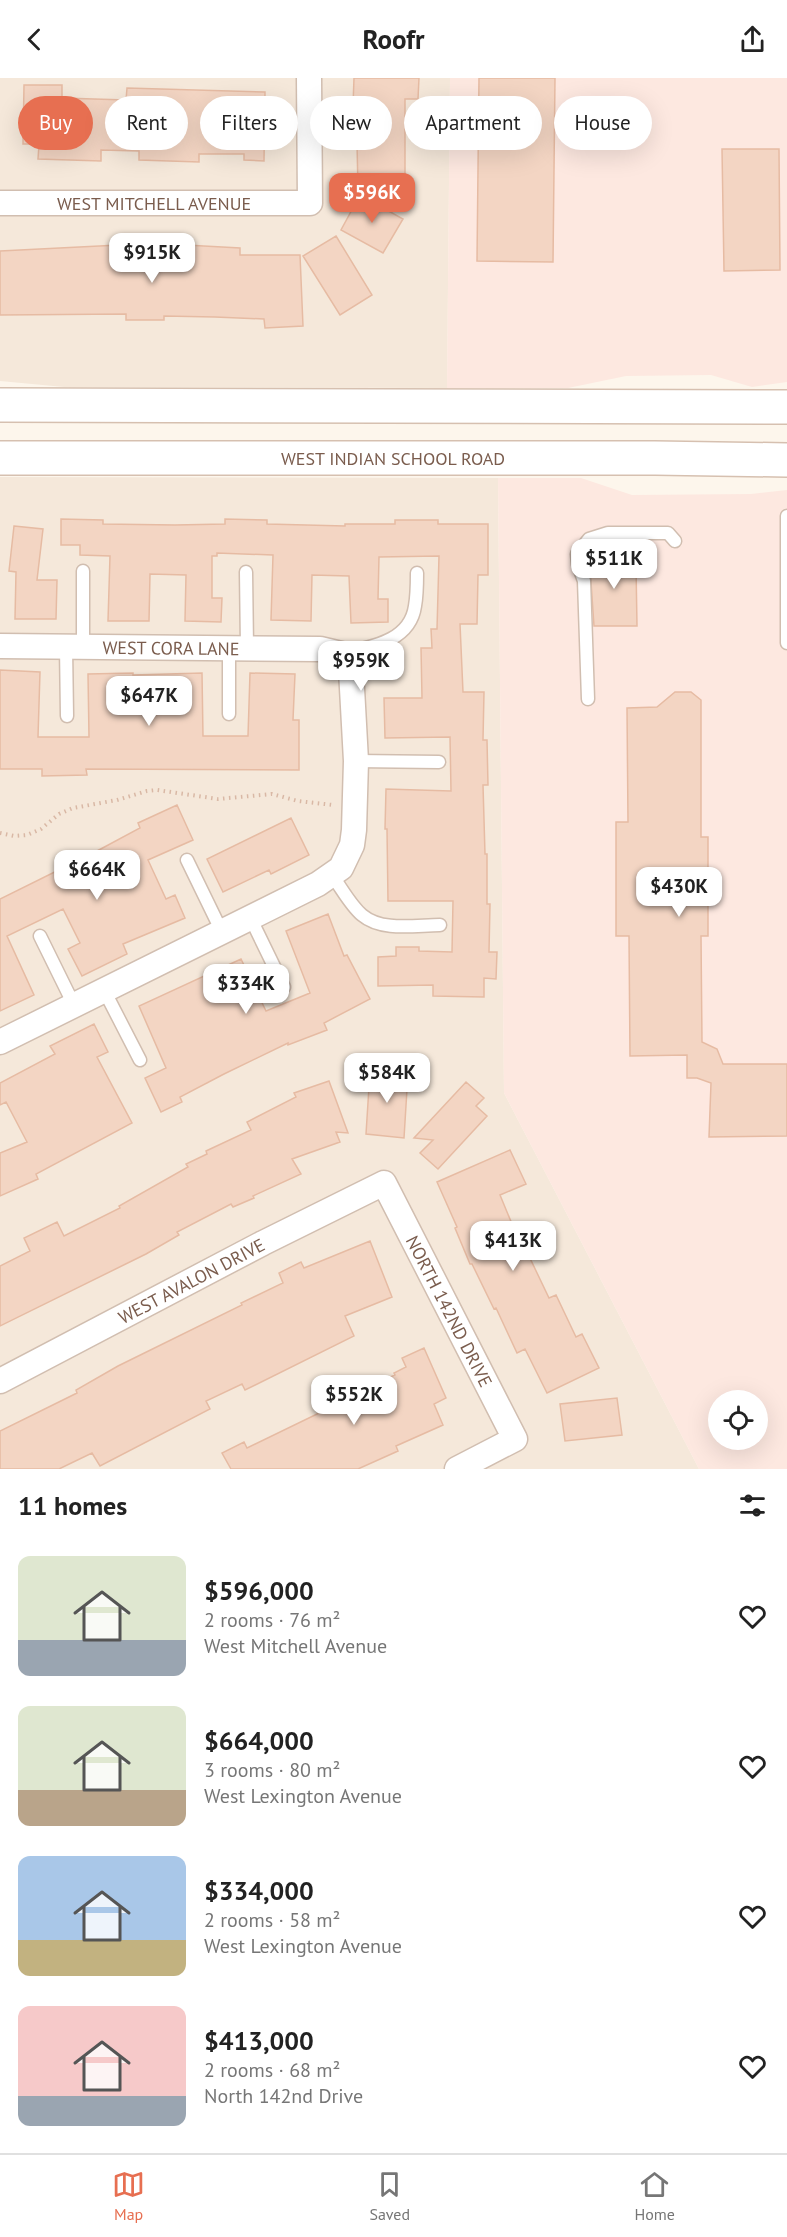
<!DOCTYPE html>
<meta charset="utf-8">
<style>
:root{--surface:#fff;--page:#f2f2f2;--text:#222;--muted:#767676;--line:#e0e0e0;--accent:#e76f51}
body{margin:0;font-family:"PT Sans",sans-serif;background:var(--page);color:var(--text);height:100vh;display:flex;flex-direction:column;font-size:22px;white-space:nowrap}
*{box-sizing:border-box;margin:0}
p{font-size:20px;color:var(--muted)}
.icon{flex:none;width:33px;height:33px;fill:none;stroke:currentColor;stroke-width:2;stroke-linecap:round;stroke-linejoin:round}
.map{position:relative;height:1391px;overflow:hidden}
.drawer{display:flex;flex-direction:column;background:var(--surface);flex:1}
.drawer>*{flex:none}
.top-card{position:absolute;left:18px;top:18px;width:752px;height:54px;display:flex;gap:12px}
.controls{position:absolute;left:708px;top:1312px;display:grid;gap:12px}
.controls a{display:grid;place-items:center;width:60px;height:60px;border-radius:50%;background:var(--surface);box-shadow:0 6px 24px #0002;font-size:30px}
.price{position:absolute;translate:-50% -51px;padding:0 14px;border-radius:12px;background:#fff;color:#222;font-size:20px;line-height:39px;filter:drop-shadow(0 2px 3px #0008)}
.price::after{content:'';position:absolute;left:50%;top:36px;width:18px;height:14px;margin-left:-9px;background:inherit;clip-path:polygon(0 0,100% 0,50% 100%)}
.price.selected{background:var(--accent);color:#fff}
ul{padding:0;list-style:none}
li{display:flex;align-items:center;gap:18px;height:150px;padding:0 18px}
li span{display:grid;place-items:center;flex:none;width:168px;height:120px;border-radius:12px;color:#555}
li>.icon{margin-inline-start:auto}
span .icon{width:72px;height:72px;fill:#fffc;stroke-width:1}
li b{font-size:26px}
h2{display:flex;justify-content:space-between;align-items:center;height:72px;padding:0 18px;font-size:26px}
.pill{padding:0 21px;border-radius:27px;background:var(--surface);box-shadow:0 6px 24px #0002;font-size:21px;line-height:54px}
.pill.selected{background:var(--accent);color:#fff}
header{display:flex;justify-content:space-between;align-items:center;height:78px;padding:0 18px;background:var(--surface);font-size:27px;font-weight:600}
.menu{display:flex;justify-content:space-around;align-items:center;height:84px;border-top:2px solid var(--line);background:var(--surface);font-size:16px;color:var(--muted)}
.menu a{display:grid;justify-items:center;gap:3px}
.menu .selected{color:var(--accent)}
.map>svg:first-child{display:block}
.residential{fill:#f5e8da}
.commercial{fill:#fde8e0;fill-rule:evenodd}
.building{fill:#f3d5c3;stroke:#e6bba3;stroke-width:1.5}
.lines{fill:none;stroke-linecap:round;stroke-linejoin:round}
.service-casing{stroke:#d1beb0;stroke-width:15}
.minor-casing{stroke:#d1beb0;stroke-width:27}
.secondary-casing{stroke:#d6c0b0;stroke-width:36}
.path{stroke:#d9b8a5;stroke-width:4;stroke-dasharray:1.5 4.5;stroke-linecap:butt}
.service{stroke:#fff;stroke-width:12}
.minor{stroke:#fff;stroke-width:24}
.secondary{stroke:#fff;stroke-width:33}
.labels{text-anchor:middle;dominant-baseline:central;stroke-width:4.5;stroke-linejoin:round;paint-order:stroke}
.street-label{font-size:18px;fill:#7a5c4d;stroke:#fffaf3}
</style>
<header><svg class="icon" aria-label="back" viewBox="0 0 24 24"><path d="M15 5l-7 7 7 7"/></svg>Roofr<svg class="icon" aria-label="share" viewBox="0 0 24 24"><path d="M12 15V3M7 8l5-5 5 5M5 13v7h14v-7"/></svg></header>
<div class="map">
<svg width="787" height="1391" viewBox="0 0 787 1391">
<rect width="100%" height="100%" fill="#fdf6ec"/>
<path class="residential" d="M0,0h450l-3,310 -383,-1 -64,-6z
M0,399l498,1 6,615 195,376h-699z"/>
<path class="commercial" d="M450,0h337v304l-35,5 -41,-12 -85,1 -58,12h-121z
M498,400h83l51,17 119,-1 36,-4v979h-88l-195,-376zM718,1323h40v39h-40z"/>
<path class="building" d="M354,0h65l-1,21h-13v91h-47l-1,-47h-7v-37h3z
M479,0h76l-2,184 -76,-1z
M24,7h38v13l64,2 1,-12 138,4 -1,69 -20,-1v-6h-45v8l-60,-2v-9l-38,-1v11l-63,-2 1,-15h-16z
M722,71h57l1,121 -56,1z
M360,117l43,24 -20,34 -42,-23z
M336,158l36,59 -32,20 -37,-59z
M119,167l30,2v11h36l1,-13 54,3v7h60l3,71 -38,2 -1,-9 -49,-2 -51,-1v4h-38v-6l-126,1v-64z
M61,441l42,1v4l72,1 50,-1v-5l42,1v4l78,2v-2h50v-4h43v4h50v51h-10l-1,49h-17l3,68h21l-1,48h4l1,45h-5l2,69h2v50h3l-1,48h8l-1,27 -12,-1v19l-51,-1v-11l-55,1v-29l18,-1v-9h23v4l33,1 1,-51h-65l-1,-72h-2l1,-40 65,2 -1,-54 -65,1 -1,-40h38l-1,-50h11l-1,-19h6l2,-73 -60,1 -1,42h10v23l-37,1 -2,-47 -37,-1 -1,46 -40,-1 2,-65 -56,-2v3h-5v42h10l-1,24 -36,-1 1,-46 -36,-1 -1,47h-41l2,-65 -30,-1v-10h-19z
M14,448l29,3 -6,51h20l-1,39h-41l1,-47 -7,-1z
M614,466l22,22 1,60h-43l-4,-59z
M0,592l40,2 -2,65h51l-1,-63 45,-1v2l69,-2 1,63h45l2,-63 45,1 -2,46h6v50l-213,-1 1,6 -45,1v-7h-42z
M675,614h16l10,8v137h7v99h-7l1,106 15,7 6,15h64v72l-78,1 2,-54 -14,-5h-10v-23l-57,1 -1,-120h-13v-114h12l-1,-114 30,-1z
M177,727l16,35 -45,20 18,39 9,-4 10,23 -62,26 4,10 -45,22 -14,-27 12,-6 -17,-34 -56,27 27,59 -34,16v-112l97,-48 43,-23 -2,-5z
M291,740l18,37 -38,19 -2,-4 -46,22 -16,-33z
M328,836l16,42 3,-1 23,44 -46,24 3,7 -39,15v-2l-64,31 -44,23 2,5 -21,10 -16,-34 21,-10 -27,-62 102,-47 25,52 44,-18 -24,-62z
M94,946l14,28 -11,5 35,66 -96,51 2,5 -38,17v-43l27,-11 -21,-40 -6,3v-22l55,-29 -5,-8z
M370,993l38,2 -4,65 -38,-4z
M329,1003l19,52 -12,-1 4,10 -48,17 9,15 -48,22 1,2 -21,9 -2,-3 -54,28 2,3 -33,19 -146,72v-60l30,-15 -6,-13 33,-16 7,14 56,-28 -1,-2 69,-39 -2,-3 21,-10 -1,-3 45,-21 -4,-8 49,-25 -2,-4z
M466,1004l18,16 -8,8 11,10 -49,53 -18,-16 13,-13 -19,-2z
M510,1072l16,34 -26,11 24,58 3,-1 22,46 7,-3 20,42 6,-3 17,34 -52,25 -22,-44 -8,4 -21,-45 -2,1 -22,-45h-2l-15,-36 2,-1 -20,-45z
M370,1163l22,56 -47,19 9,20 -109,54 -3,-6 -36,17 4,8 -110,57 -8,-13 -33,16h-59v-38l77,-38 -1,-3 42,-24 124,-61 -1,-2 42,-20 -4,-10 22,-11 3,6z
M424,1270l22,50 -12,6 9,21 -47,21 2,5 -40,18h-127l-9,-16 22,-11 3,6 101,-49 -2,-2 49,-22 -1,-2 12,-6 -4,-9z
M617,1320l5,37 -57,6 -5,-37z"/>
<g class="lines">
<g class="service-casing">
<path id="service" d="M787,438v127
M246,494l1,76
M66,569l1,69
M83,569v-76
M229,570v66
M341,576c29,-7 69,-12 74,-48 2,-11 2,-22 2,-33
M588,621l-4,-118 -6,-17 -1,-10 12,-15 19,-6h60l7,8
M356,683l83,1
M187,782l35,72
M331,796c10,13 19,31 31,41 20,17 54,10 78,10
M250,839l34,70
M40,858l34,69
M104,912l36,70"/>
</g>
<g class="minor-casing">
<g id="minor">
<path id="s1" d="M0,125h310l-1,-125"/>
<path id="s2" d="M0,568l320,3 21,5 10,16 5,91 -2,69 -2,15 -11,23 -23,16 -318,158"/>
<path id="s3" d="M0,1303l263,-138 121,-60 131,256 -58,30"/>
</g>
</g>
<g class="secondary-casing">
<g id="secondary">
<path d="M0,327l787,2"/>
<path id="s4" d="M0,380h655l132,2"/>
</g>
</g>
<path class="path" d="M0,755l14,3 13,-1 14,-6 18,-15 14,-6 44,-8 30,-9 10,-1 61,9 54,-5 26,7 35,4"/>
<use href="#service" class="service"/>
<use href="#minor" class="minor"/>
<use href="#secondary" class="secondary"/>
</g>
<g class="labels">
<g class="street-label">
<text stroke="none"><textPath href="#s1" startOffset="154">WEST MITCHELL AVENUE</textPath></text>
<text stroke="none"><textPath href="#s4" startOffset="393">WEST INDIAN SCHOOL ROAD</textPath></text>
<text stroke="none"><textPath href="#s2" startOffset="171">WEST CORA LANE</textPath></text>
<text stroke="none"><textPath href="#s3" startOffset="216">WEST AVALON DRIVE</textPath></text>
<text stroke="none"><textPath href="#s3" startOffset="576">NORTH 142ND DRIVE</textPath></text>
</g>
</g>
</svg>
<div class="controls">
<a><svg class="icon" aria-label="locate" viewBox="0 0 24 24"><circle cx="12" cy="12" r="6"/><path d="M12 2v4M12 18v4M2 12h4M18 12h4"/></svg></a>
</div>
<b class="price selected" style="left:372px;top:146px">$596K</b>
<b class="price" style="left:152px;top:206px">$915K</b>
<b class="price" style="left:614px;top:512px">$511K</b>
<b class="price" style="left:361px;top:614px">$959K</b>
<b class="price" style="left:149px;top:649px">$647K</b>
<b class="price" style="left:97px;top:823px">$664K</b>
<b class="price" style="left:679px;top:840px">$430K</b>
<b class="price" style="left:246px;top:937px">$334K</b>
<b class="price" style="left:387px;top:1026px">$584K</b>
<b class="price" style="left:513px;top:1194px">$413K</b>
<b class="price" style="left:354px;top:1348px">$552K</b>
<div class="top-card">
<a class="pill selected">Buy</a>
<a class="pill">Rent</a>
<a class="pill">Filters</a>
<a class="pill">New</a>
<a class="pill">Apartment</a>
<a class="pill">House</a>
</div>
</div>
<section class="drawer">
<h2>11 homes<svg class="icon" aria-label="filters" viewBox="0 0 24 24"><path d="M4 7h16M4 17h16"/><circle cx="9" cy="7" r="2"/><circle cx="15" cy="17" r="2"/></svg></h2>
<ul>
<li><span style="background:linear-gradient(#dfe7d0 70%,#9aa5b1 0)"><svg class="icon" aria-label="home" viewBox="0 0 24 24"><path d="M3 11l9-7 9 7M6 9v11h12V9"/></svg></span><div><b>$596,000</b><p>2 rooms · 76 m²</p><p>West Mitchell Avenue</p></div><svg class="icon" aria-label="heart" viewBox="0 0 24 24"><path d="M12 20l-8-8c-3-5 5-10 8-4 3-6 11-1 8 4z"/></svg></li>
<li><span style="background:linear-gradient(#dfe7d0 70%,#b9a48a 0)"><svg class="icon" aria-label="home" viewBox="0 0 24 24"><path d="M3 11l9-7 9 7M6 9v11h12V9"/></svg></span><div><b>$664,000</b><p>3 rooms · 80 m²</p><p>West Lexington Avenue</p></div><svg class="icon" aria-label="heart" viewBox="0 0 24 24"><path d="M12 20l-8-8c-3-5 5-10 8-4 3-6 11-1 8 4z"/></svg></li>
<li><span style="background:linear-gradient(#a9c7e8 70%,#c2b280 0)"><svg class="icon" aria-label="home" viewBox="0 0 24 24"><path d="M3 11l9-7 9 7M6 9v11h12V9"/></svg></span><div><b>$334,000</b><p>2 rooms · 58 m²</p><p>West Lexington Avenue</p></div><svg class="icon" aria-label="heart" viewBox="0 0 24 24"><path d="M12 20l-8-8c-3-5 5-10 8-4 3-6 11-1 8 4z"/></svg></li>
<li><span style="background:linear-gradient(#f6c9c9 75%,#9aa5b1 0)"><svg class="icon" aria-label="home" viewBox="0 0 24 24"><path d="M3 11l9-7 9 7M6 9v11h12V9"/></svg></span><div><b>$413,000</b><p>2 rooms · 68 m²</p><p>North 142nd Drive</p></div><svg class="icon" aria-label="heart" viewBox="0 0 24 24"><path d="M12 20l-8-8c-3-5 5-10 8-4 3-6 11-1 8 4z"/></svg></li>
</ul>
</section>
<nav class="menu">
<a class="selected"><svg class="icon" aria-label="map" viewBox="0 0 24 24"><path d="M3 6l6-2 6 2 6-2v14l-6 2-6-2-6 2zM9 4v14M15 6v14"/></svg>Map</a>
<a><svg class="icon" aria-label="saved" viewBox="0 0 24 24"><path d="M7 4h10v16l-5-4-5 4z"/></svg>Saved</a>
<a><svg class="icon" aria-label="home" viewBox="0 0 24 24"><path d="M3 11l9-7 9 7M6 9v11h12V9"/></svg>Home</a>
</nav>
